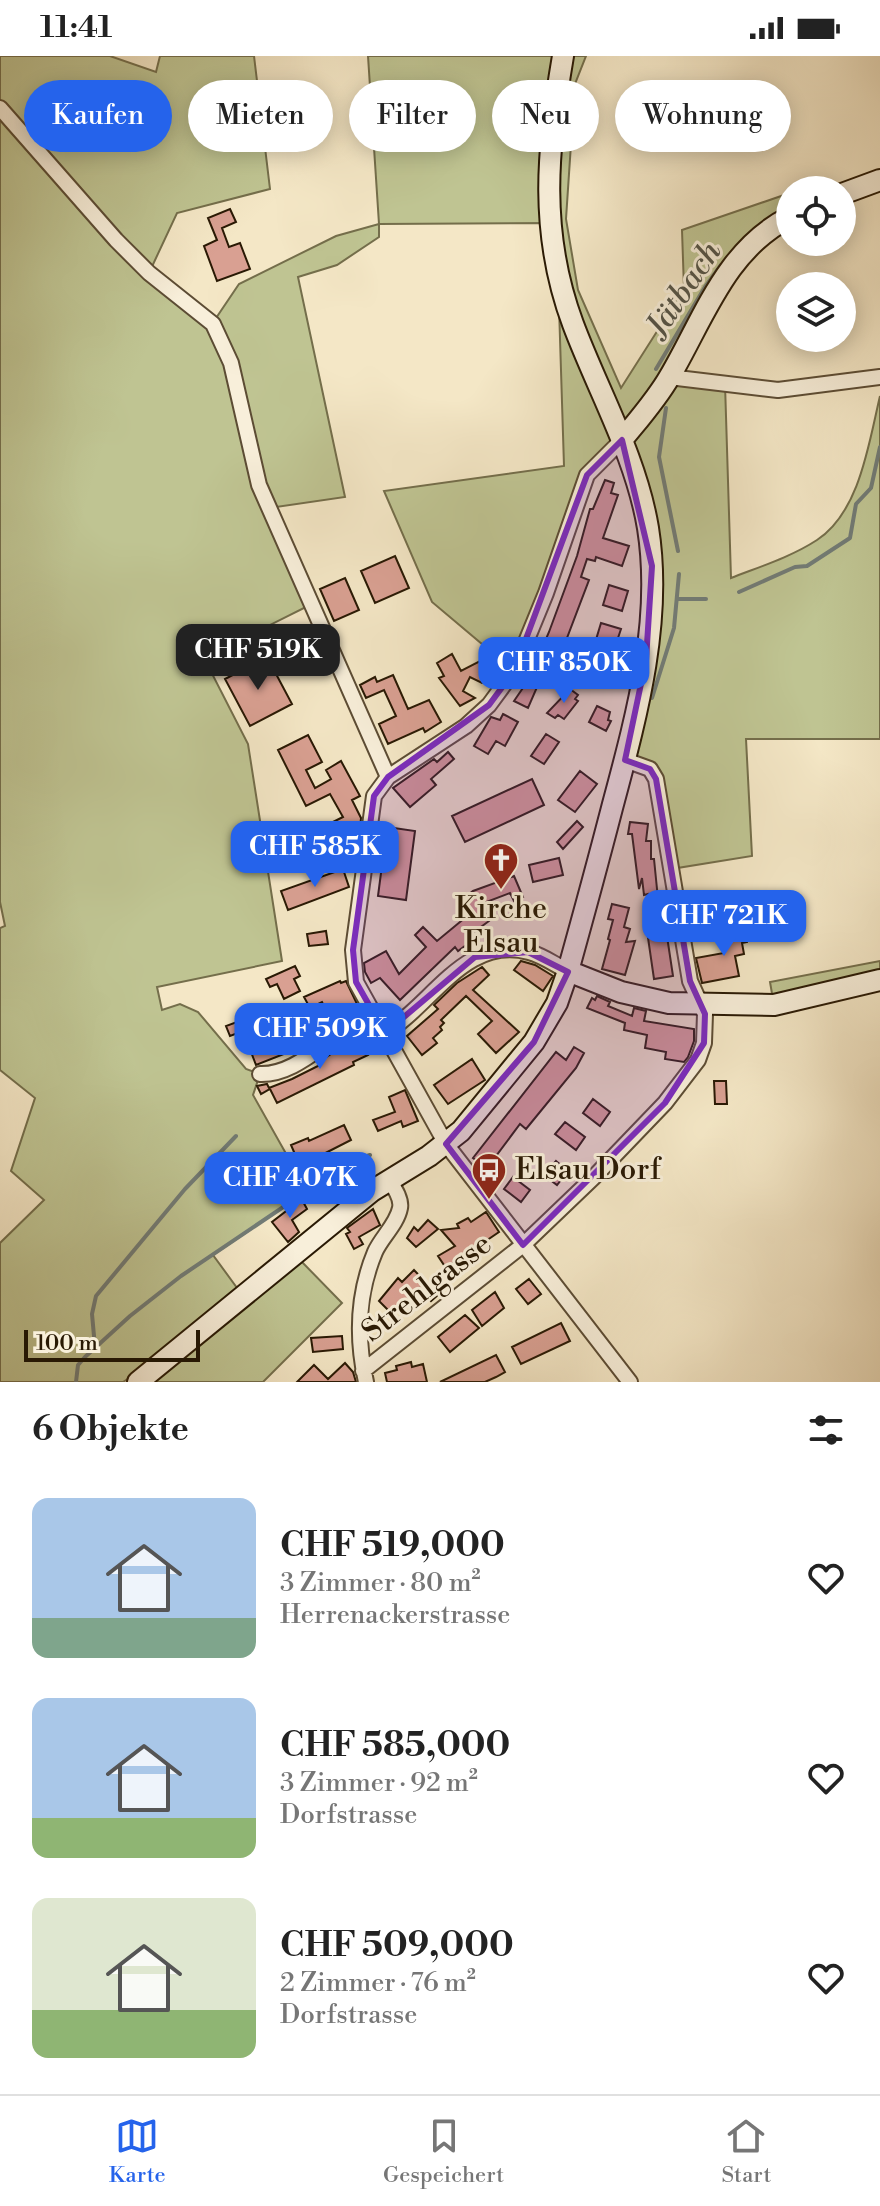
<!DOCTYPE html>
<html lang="de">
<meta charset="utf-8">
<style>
:root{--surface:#fff;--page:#f6f6f6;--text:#222;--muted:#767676;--line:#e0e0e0;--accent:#2563eb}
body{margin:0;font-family:"Libre Bodoni",serif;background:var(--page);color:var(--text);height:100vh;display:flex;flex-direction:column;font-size:30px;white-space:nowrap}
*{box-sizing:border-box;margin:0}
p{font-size:26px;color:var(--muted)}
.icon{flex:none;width:44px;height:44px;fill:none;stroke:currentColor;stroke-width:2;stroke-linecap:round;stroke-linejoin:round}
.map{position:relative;height:1326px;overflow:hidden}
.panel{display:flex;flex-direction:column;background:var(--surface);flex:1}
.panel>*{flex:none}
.top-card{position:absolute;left:24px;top:24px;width:832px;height:72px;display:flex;gap:16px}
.tools{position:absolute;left:776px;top:120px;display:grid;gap:16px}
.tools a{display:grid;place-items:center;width:80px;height:80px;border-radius:50%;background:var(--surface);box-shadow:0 4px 20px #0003;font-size:40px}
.scale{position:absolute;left:24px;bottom:20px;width:176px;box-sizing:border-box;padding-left:8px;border:4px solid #291904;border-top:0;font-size:22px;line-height:28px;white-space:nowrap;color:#291904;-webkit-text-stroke:6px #f8efda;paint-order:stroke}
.price{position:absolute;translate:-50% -68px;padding:0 18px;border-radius:16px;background:var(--accent);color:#fff;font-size:26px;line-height:52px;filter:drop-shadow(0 2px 4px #0008)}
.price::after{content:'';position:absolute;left:50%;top:48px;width:24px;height:18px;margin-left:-12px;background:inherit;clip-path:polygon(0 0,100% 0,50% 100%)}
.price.current{background:#222;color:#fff}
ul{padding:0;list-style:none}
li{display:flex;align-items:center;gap:24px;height:200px;padding:0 32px}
li span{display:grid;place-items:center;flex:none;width:224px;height:160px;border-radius:16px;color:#555}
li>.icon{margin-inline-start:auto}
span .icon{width:96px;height:96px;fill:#fffc;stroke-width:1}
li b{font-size:34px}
h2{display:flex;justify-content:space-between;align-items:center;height:96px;padding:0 32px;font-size:34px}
.pill{padding:0 28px;border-radius:36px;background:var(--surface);box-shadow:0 4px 20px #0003;font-size:28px;line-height:72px}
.pill.current{background:var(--accent);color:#fff}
.status{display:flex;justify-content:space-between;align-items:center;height:56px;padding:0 40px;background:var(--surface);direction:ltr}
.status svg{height:22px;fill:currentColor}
.tab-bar{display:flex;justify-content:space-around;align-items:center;height:112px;border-top:2px solid var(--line);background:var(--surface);font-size:22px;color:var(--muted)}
.tab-bar a{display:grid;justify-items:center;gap:4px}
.tab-bar .current{color:var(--accent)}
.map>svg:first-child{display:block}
.green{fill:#bfc492;stroke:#746e4b;stroke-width:2}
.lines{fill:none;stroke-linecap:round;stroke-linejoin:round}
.stream{stroke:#727b75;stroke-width:4}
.building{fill:#d9a092;stroke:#291904;stroke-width:2}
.street-casing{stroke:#5c4c34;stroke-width:18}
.secondary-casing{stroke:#291904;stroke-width:24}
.street{stroke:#f8efda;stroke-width:14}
.secondary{stroke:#f8efda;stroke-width:20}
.marked{fill:#7b2cbf;fill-opacity:0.2;stroke:#7b2cbf;stroke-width:6;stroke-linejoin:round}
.labels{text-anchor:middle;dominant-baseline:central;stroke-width:6;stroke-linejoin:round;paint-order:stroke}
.poi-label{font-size:30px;fill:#291904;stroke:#f8efda}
.street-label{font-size:30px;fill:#291904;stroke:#f8efda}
.water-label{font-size:32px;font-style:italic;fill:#535246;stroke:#f8efda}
</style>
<div class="status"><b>11:41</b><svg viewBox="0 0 49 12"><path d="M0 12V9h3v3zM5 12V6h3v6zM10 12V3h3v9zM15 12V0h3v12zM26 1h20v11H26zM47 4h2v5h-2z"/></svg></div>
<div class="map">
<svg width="880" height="1326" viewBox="0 0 880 1326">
<rect width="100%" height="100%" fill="#f4e7c6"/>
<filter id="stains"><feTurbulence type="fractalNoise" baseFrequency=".0025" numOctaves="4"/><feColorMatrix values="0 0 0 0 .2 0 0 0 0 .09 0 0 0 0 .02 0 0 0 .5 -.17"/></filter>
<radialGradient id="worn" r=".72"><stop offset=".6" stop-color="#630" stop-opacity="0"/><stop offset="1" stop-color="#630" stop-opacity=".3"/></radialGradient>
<path class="green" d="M0,0h110l46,16 4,-16h94l16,133 -93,24 -28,60 63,51 27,-40 97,-48 43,-12 -11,-168h218l-11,28 -9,135 12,71 43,98 63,-99 -2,-59 108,-37v24l-52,39 -68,121 55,7 6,194c28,-11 60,-21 86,-38 43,-28 52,-98 63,-144v343h-134l6,117 -81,13 -15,-90 -31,-19 27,-194 -30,-125 -35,34 -73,196 -82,-69 -48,-111 180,-25 -6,-191 -9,-52 -170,1v13l-42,28 -39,12 47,220 -76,11 41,97 -106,53 44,86 34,217 -125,26 5,23 18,-6 18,8 48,57 14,5 -7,21 54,96 -94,64 27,37 -100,79 -17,11h-123v-139l44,-43 -33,-29 24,-73 -35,-28v-142l5,-2 -5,-24z
M880,905v19l-106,25 -4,-23z
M301,1205l41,42 -79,79h-111z"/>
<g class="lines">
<path class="stream" d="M656,313l49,-82 16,-22
M666,352l-7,49 19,94
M739,536l56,-25 12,-1 43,-28 6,-34 15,-16 9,-41
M678,543h28
M652,642l22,-70 5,-54
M95,1291l-3,-33 4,-18 89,-107 51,-53
M76,1326l2,-17 7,-8 45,-41 51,-40 126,-85 46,-30 17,-6"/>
</g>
<path class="building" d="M230,153l6,13 -14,6 7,19 11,-4 10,26 -33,12 -13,-35 13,-6 -9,-22z
M605,424l9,3 -3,10 7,2 -15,43 26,8 -7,20 -26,-9 -1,4 -8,-2 -6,18 8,3 -30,79 4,2 -3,8 -13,-5 -19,44 -14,-7 15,-22 20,-47 28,-76 13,-47h3z
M395,500l14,32 -34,15 -14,-32z
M345,522l14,32 -25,11 -14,-32z
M609,529l19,6 -6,20 -19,-6z
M601,567l20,6 -7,21 -19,-7z
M452,598l9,17 21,-11 10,18 -10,5 -12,-6 -7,14 12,7 -15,8 -21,-28 5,-2 -7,-13z
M267,601l25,47 -42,22 -25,-47z
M590,604l19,6 -14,18 -12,-4z
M393,619l15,34 21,-9 12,22 -16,10 -2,-4 -35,16 -9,-20 17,-8 -12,-26 -18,8 -6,-13 15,-8 2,5z
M570,633l8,6 -3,4 3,2 -14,18 -6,-4 -3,3 -8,-5z
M597,650l13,6 -2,8 3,1 -5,10 -17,-9z
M503,658l15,8 -13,24 -9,-5 -8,13 -14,-8 17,-29 9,3z
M546,678l13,8 -15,22 -13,-8z
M308,679l14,27 -16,8 9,18 16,-9 -5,-9 15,-9 19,35 -8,4 9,18 -1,10 -45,24 -14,-24 10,-5 4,8 28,-14 -13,-23 -24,12 -28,-56z
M448,696l6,7 -23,20 5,6 -26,22 -17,-19 41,-29 3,3z
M580,715l17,13 -22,28 -17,-12z
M532,723l12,26 -79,37 -13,-26z
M577,765l6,6 -20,22 -6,-7z
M630,766l18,2 -2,17h5v18h3l4,40 -9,1 -1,-6 -4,1 -2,-17 -3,11 -7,-55h-4z
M387,771l28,4 -9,69 -28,-4z
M559,802l4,17 -30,7 -4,-17z
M343,813l6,18 -61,23 -7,-19z
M514,820l9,21 -9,4 -4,-8 -29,11 8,17 -19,14 3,5 -15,11 -3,-4 -55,53 -20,-22 -9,5 -6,-11 -1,-9 22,-12 13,23 27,-27 -11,-12 8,-8 14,14 35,-29 -9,-13 10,-8z
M612,848l17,4 -5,19 6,2 -4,13 9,-1 -10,34 -23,-6 8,-29 -2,-1 5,-19 -5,-1z
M665,867l8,53 -19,3 -8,-55z
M746,873l1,13 -5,1 2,11 -9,2 4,20 -37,7 -6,-25 28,-5 -1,-23z
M326,875l2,13 -19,2 -2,-12z
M521,905l14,4 18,11 -10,15 -29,-21z
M295,910l5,10 -6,3 6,12 -16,8 -7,-15 -7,3 -4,-8z
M482,911l7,8 -16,15 46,42 -23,21 -18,-19 14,-13 -26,-25 -25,24 3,3 -4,4 2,3 -9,8 4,5 -15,12 -15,-19 31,-27 -4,-4 23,-22z
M340,925l1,2 5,-2 12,25 -28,13 -8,-17 -12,6 -6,-11z
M597,940l13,6 -2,4 24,10 2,-8 12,3 -2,10 50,8v12l-6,16 -4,5 -19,-3 1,-7 -21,-4 2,-13 -23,-5 1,-7 -38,-15 5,-10 3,2z
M256,959l8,22 12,-5 8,22 -28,11 -13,-34 -13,5 -4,-10z
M358,980l10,19 -15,7 1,3 -77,38 -7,-14 -9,5 -4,-8 10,-2 2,4 23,-9 28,-14 -1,-3z
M574,991l10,6 -8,15 -50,61 -6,-5 -33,44 -14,-10 83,-106 10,8z
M472,1003l13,21 -37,24 -14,-19z
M714,1025h12l1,23h-12z
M405,1034l13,31 -15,6 -2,-6 -23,10 -5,-11 22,-8 -6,-15z
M593,1043l17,13 -10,14 -17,-13z
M565,1066l20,15 -9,13 -21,-16z
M344,1069l7,15 -51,26 -9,-21 17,-7 1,3z
M556,1105l12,10 -11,14 -13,-10z
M513,1121l17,13 -9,12 -17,-13z
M300,1140l7,13 -15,11 7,12 -11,10 -16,-20 22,-17 -2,-3z
M373,1153l7,16 -21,12 4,7 -9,5 -8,-15 4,-2 -3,-4z
M486,1156l13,20 -53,36 -8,-12 17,-10 -14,-16 18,-2 -2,-4 11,-6 3,4z
M428,1164l10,9 -22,18 -9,-9 7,-11 4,4z
M414,1214l24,25 -7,6 -12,-13 -27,26 -13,-13 19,-23 4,4z
M529,1223l12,15 -13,10 -12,-15z
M495,1236l9,16 -22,18 -10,-16z
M465,1259l14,13 -29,24 -12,-15z
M561,1267l9,18 -49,23 -9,-17z
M342,1280l1,13 -30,3 -2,-14z
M496,1299l9,17 -9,5 -11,5h-45z
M411,1306l1,5 11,-3 4,18h-40l-2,-9 12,-3 -1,-4z
M345,1307l8,9 3,10h-59l17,-17 14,14z"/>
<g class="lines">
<g class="street-casing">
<path id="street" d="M0,52l116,132 33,33 64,51 18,39 28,122 129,292
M669,321l109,13 102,-13
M622,384l-35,35 -41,118 -32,78 -25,34 -23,21 -78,51 -14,19 -21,154 3,32 90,162 184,238
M385,977c46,-27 81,-99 144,-81 15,4 26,13 39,19
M260,1018c30,1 56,-24 80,-39 11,-7 23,-13 35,-19
M363,1315l160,-126 70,-67 72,-75 33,-43 6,-17 1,-29 -15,-33 -34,-202 -6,-10 -25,-9
M366,1326c-10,-45 -9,-87 9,-130 6,-14 22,-28 25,-44 2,-9 -6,-21 -11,-28"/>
</g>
<g class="secondary-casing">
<path id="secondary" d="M842,138l38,-14
M622,384c17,-21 35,-41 48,-64 34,-58 56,-127 120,-159
M568,915l53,21 48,11 105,2 106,-25
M138,1326l234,-191 57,-35 32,-25 73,-89 23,-39 11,-32c15,-54 30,-109 44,-163 24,-90 51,-186 36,-280 -12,-72 -50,-137 -75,-204 -34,-91 -26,-175 -10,-268"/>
</g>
<use href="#street" class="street"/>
<use href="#secondary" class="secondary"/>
</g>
<path class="marked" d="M622,384l30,126 -6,94 -21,100 25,9 6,10 34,202 15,33 -1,29 -39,60 -142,142 -77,-101 88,-102 34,-70 -40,-20 -53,5 -90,76 -29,-51 -3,-32 21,-154 14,-19 101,-72 25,-34 73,-196z"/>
<defs>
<g id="church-pin" transform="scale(1.8)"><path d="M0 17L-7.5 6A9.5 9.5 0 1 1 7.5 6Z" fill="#8f2418" stroke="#f8efda"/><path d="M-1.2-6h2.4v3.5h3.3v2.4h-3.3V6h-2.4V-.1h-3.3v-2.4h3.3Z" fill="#fff"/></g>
<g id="bus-pin" transform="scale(1.8)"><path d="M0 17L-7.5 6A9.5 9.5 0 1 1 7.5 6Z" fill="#8f2418" stroke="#f8efda"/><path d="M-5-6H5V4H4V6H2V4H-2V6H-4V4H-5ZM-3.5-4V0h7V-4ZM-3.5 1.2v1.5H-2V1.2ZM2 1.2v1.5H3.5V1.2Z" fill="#fff"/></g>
</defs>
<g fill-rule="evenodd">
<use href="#church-pin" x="501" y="804"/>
<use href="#bus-pin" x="489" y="1114"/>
</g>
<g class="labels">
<g class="poi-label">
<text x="501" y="853">Kirche<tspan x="501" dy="34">Elsau</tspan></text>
<text x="515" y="1114" text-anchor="start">Elsau Dorf</text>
</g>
<g class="street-label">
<text transform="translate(427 1232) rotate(-38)">Strehlgasse</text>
</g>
<g class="water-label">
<text transform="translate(684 233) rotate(-56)">Jätbach</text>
</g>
</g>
<rect width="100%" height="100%" filter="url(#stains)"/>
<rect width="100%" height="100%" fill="url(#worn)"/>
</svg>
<div class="tools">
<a><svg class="icon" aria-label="locate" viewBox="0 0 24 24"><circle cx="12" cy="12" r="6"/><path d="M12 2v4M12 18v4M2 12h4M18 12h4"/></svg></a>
<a><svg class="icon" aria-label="layers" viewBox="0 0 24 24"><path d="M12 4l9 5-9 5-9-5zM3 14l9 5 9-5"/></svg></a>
</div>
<div class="scale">100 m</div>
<b class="price current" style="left:258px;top:636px">CHF 519K</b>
<b class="price" style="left:564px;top:649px">CHF 850K</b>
<b class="price" style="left:315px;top:833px">CHF 585K</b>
<b class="price" style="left:724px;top:902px">CHF 721K</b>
<b class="price" style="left:320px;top:1015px">CHF 509K</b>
<b class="price" style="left:290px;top:1164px">CHF 407K</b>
<div class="top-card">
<a class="pill current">Kaufen</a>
<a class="pill">Mieten</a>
<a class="pill">Filter</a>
<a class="pill">Neu</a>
<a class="pill">Wohnung</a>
</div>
</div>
<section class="panel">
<h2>6 Objekte<svg class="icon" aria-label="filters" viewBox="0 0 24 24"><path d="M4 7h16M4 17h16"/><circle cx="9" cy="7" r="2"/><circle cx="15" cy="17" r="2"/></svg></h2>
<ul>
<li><span style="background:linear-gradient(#a9c7e8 75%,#7fa58c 0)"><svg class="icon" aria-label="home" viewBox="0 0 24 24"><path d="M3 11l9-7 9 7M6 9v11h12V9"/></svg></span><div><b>CHF 519,000</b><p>3 Zimmer · 80 m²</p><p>Herrenackerstrasse</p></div><svg class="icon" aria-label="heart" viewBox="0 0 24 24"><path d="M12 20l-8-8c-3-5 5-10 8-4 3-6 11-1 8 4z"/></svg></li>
<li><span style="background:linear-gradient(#a9c7e8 75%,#8fb573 0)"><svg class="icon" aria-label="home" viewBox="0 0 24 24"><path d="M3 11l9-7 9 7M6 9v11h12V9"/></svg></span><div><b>CHF 585,000</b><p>3 Zimmer · 92 m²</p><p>Dorfstrasse</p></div><svg class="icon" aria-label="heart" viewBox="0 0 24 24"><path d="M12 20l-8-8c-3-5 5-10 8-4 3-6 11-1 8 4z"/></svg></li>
<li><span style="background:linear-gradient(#dfe7d0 70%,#8fb573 0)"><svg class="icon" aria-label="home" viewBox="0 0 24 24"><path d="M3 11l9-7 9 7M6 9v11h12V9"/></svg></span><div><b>CHF 509,000</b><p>2 Zimmer · 76 m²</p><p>Dorfstrasse</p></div><svg class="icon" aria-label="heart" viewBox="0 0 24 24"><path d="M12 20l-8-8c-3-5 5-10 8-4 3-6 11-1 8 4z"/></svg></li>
</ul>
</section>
<nav class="tab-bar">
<a class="current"><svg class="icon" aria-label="map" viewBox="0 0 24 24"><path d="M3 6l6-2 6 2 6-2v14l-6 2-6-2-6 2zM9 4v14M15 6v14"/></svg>Karte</a>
<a><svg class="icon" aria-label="saved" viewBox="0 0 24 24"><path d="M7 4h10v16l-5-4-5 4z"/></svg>Gespeichert</a>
<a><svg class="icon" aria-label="home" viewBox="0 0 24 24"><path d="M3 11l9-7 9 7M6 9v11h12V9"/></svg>Start</a>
</nav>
